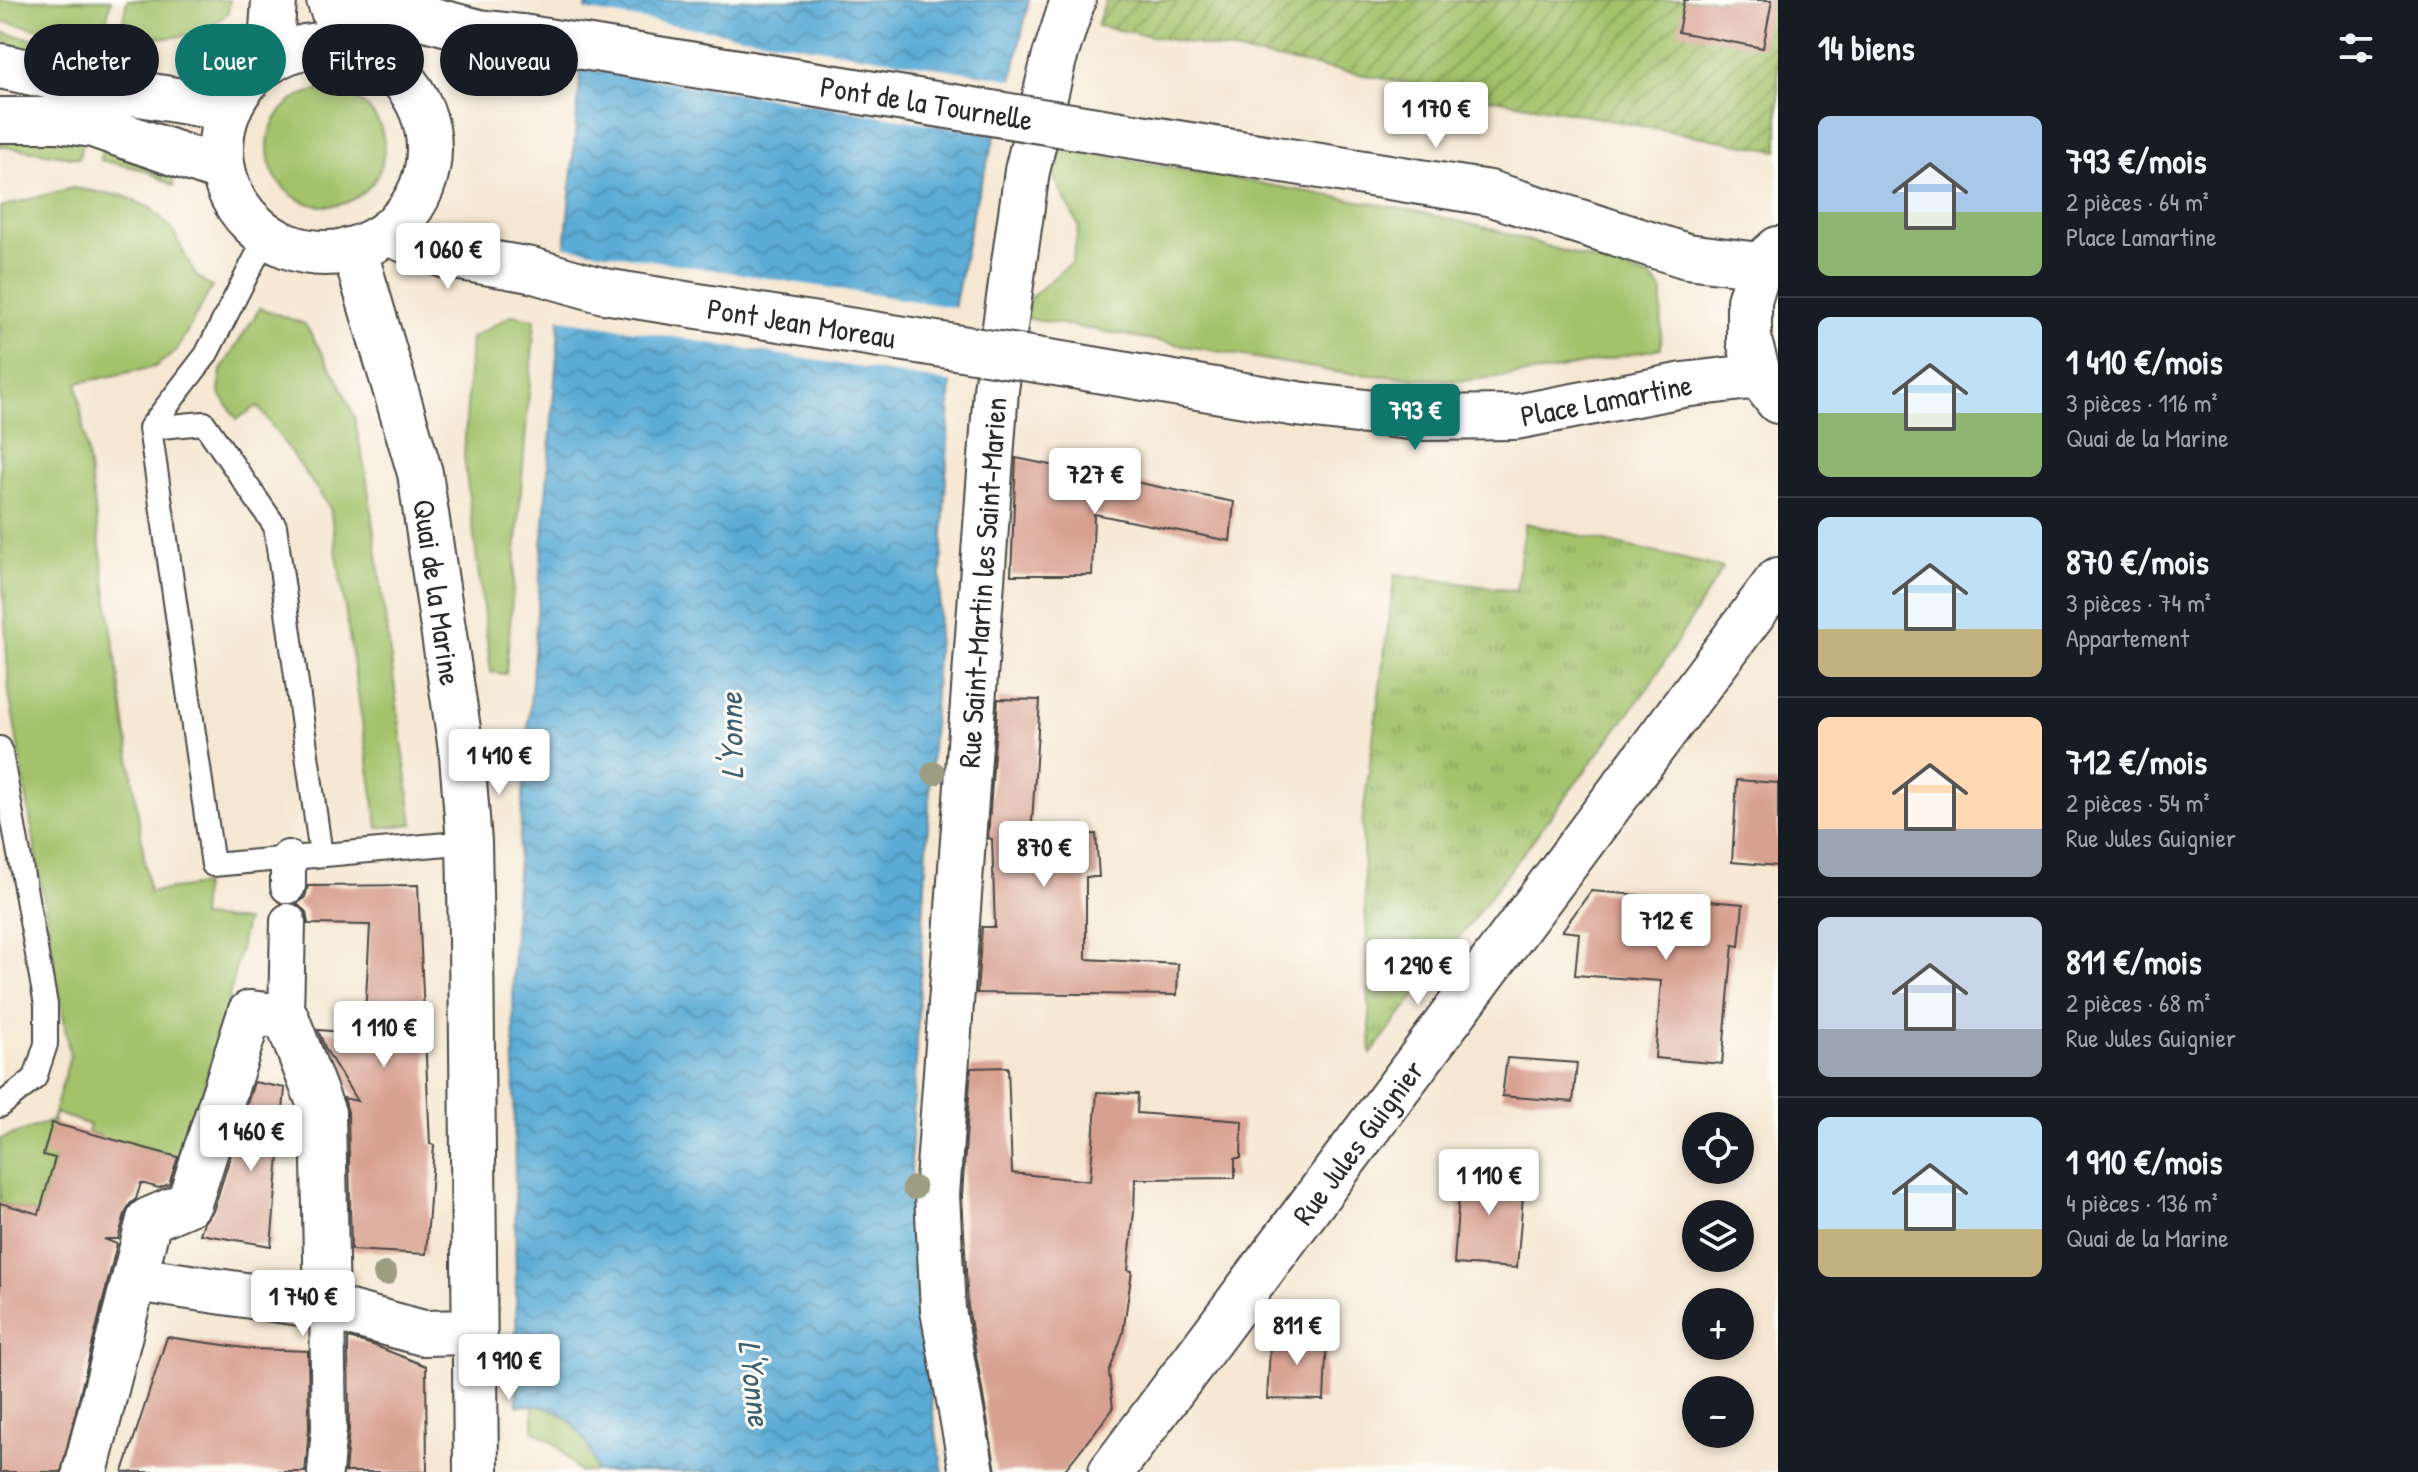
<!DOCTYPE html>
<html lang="fr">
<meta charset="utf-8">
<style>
:root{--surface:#171b24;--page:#242831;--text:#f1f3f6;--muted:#9ea1a6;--line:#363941;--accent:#0f766e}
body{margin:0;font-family:"Patrick Hand",sans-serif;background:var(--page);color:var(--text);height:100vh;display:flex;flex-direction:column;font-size:30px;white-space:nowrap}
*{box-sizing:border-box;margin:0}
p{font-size:26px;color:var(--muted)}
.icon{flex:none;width:44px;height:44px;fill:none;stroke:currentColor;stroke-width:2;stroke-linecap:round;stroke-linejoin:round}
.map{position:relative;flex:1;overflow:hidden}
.drawer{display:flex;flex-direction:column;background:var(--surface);width:640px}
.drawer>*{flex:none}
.hud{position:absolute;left:24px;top:24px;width:760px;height:72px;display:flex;gap:16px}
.fabs{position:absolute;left:1682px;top:1112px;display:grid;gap:16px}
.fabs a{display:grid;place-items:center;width:72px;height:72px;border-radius:50%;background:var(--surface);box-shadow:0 4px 12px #0003;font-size:40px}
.price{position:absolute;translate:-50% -68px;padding:0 18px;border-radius:8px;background:#fff;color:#222;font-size:26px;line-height:52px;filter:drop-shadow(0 2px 4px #0008)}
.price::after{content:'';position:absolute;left:50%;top:48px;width:24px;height:18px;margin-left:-12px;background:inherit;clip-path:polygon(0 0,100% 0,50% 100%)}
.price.selected{background:var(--accent);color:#fff}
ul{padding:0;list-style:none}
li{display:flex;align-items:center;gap:24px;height:200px;padding:0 40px}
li+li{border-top:2px solid var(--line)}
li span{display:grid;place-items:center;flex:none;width:224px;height:160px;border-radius:12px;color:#555}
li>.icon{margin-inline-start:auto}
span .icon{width:96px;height:96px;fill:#fffc;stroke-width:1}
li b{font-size:34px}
h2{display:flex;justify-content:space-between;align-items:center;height:96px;padding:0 40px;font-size:34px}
.pill{padding:0 28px;border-radius:36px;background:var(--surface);box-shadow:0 4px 12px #0003;font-size:28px;line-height:72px}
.pill.selected{background:var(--accent);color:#fff}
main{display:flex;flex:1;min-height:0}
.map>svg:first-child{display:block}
.grass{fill:#a3c26a;stroke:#67764a;stroke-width:2}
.park{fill:url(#park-tufts);stroke:#67764a;stroke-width:2}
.garden{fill:url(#garden-furrows);stroke:#67764a;stroke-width:2}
.water{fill:url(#water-waves);stroke:#436c80;stroke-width:2}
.pier{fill:#f6e7d2}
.building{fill:#d8a090}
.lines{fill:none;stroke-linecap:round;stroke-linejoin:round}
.service-casing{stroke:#494744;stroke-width:26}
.pedestrian-casing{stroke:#494744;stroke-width:38}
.minor-casing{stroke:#494744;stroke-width:48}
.tertiary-casing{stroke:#494744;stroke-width:48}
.secondary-casing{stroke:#494744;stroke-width:48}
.service{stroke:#fff;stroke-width:22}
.pedestrian{stroke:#fff;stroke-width:34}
.minor{stroke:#fff;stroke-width:44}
.tertiary{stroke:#fff;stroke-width:44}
.secondary{stroke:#fff;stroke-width:44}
.secondary-bridge-casing{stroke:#494744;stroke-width:48;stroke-linecap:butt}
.secondary-bridge{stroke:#fff;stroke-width:44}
.tree{fill:#9d9d82}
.labels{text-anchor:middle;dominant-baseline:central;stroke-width:6;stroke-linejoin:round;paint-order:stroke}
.street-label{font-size:30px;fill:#2b2b2b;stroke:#fdfcf7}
.water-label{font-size:32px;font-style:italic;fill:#3e5f6f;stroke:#fdfcf7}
</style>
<main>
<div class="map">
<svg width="1778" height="1472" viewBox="0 0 1778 1472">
<defs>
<pattern id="park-tufts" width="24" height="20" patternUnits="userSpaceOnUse" patternTransform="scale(2)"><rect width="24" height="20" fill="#a3c26a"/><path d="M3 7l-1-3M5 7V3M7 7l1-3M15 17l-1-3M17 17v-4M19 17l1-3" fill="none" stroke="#859e57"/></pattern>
<pattern id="garden-furrows" width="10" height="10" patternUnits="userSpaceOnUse" patternTransform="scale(2)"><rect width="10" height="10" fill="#a3c26a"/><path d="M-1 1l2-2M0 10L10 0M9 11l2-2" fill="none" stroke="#859e57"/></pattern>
<pattern id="water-waves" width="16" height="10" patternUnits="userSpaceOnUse" patternTransform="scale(2)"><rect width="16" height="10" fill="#5bacd6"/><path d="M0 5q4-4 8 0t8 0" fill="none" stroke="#4b8cae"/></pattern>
</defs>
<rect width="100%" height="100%" fill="#fdfcf7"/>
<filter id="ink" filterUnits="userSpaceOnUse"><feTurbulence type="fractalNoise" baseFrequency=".0125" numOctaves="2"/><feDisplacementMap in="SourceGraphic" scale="16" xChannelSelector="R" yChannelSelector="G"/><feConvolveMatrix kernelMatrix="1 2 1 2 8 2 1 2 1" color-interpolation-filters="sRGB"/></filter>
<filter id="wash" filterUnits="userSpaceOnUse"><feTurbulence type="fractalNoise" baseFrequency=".006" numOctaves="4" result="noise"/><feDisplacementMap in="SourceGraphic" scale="32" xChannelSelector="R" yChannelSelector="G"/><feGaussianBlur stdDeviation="1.8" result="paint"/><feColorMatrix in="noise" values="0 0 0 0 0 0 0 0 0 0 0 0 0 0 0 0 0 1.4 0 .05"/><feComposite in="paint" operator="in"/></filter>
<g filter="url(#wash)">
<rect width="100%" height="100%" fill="#f6e7d2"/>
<path class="grass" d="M0,0h111l-9,41 -102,-20z
M127,0h103l-2,13 -25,20 -36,5 -47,-4z
M0,32l95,20 -4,19 -32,-6 -59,-26z
M268 148a58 58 0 1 1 116 0a58 58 0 1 1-116 0Z
M0,137l83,3 -4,18 -79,-12z
M104,140l66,23 4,23 -29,-16 -45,-10z
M1056,147l359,64 76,18 160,49 11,12 -1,58 -111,23 -88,10 -120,-8 -316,-55 4,-20 42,-36 7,-35 -27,-54z
M72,188l52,8 27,12 21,21 24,47 16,11 -36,64 -21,16 -78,16 72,509 54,-7 -2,32 45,4 -22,100 -41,137 -48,-12 -40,18 6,-28 -13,-4 2,-7 -35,-12 -2,7c12,22 -7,71 -14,94l-39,-11v-64l52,-18 18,-65 -61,-364 -9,-162v-323z
M260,308l45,16 34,58 15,34 13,64 46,344 -35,4 -48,-320 -72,-102 -21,13 -18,-26 2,-23z
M512,315l23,4 -29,355 -15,-2 -27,-215 7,-119z
M533,1406c35,2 57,33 63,66h-17l-22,-27 -24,-15z"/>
<path class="park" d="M1525,523l198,45 -73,117 -279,369 -9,-231 33,-249 121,17z"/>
<path class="garden" d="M1106,0h672v151l-681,-125z"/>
<path class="water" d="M587,0h442l-18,84 -36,119 -20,100 -44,852c1,106 12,213 32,317h-347c-5,-28 -24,-60 -54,-66 -8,-1 -17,0 -25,0l-4,-436 2,-70 50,-650z"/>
<path class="pier" d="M583,10l432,70 -15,55 -422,-68z
M561,246l398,62 -4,75 -399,-65z"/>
<g id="blocks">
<path class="building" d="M1684,0h88l-9,48 -85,-16z
M1016,458l218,44 -4,39 -136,-27 -2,61h-81z
M998,699l42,1 -9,137 65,-3 3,43h-13v82l92,5 -1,31 -200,-2 5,-66h13l-3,-88 -4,-1z
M1737,780l41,3v83l-46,-4z
M418,885l12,259 4,1 -8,109 -75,-4 -3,-138 -4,-14 13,3 -31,-51 -8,-20 46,4 6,-109 -62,-1 -2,-12 -9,-8 8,-7 3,-11z
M1591,891l152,13 -4,42 -6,-1 -11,119 -67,-6 6,-77 -86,-6 4,-42 -17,-2z
M1507,1058l70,5 -4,39 -71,-6z
M1008,1067l4,106 78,8 7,-89 41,2 -1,19 105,8 -1,37h-6v20l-100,1 -1,33 -6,58 4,1 -9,62 -14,39 4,37 -50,63h-67l-28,-165 -6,-112 9,-127z
M254,1082l31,6 -14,158 -71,-12 4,-12 9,-11z
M52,1123l126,34 -9,27 -10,4 -18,-5 -5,16 -6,5 -5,10 -7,25h-14l13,5 -56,228h-61v-269l39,11 16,-56 -12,-3z
M1461,1166l64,6 -8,96 -63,-4z
M1271,1333l56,3 -3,64 -57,-1z
M167,1337l85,12 56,2 1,77 -4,44h-182z
M348,1338l25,7 53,21 1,106h-82l4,-43z"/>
</g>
</g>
<g filter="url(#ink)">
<use href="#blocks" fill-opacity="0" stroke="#494744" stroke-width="2"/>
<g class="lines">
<g class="service-casing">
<path id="service" d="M267,235l-61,120 -56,73 63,437 256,-23
M150,428l54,-5 71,103 46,329
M0,748l46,257v39l-11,34 -35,28"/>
</g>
<g class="pedestrian-casing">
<path id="pedestrian" d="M288,858v28
M286,1017l2,-96
M325,1472l4,-43 -2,-122"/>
</g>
<g class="minor-casing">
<g id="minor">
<path id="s1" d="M354,249l66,224 42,283 7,86 2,98 5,532"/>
<path d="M135,1279l192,28 96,26 51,-1"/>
<path d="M85,1472l64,-252 40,-17 61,-190 36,4 37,96 4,194"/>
<path id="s2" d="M972,1472l-29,-162 -6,-115 59,-805 31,-219 27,-112 19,-59"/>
<path id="s3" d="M1111,1472l667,-892"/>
</g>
</g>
<g class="tertiary-casing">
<path id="tertiary" d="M329,0l18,47
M270,61l4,-61"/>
</g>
<g class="secondary-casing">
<g id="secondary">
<path d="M356,0l123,32 43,5"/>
<circle cx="325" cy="149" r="104"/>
<path d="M0,66l99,21 129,22"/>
<path d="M0,120h58l35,5 130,45"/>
<path d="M1096,130l393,63 198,63 73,9"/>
<path d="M387,233l56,22 88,15"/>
<path d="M1778,249l-18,16 -11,36v40l10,35 19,25"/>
<path id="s4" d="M1074,366l223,38 120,14 99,-1 167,-32 76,-9"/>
</g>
</g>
<use href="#service" class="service"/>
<use href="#pedestrian" class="pedestrian"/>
<use href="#minor" class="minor"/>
<use href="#tertiary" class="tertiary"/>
<use href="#secondary" class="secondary"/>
<g class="secondary-bridge-casing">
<g id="secondary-bridge">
<path id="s5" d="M522,37l574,93"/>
<path id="s6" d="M531,270l73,21 470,75"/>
</g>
</g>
<use href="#secondary-bridge" class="secondary-bridge"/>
</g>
<g class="tree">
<circle cx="934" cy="773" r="12"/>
<circle cx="914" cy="1188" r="12"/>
<circle cx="385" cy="1274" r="12"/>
</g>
</g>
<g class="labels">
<g class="street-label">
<text stroke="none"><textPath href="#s5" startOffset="410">Pont de la Tournelle</textPath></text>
<text stroke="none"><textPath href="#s6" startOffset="276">Pont Jean Moreau</textPath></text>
<text stroke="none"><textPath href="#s4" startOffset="538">Place Lamartine</textPath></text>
<text stroke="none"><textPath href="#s2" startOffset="894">Rue Saint-Martin les Saint-Marien</textPath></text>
<text stroke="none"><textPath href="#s1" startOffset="354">Quai de la Marine</textPath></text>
<text stroke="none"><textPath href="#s3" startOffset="412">Rue Jules Guignier</textPath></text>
</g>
<g class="water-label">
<text transform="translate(731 736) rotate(-91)">L'Yonne</text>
<text transform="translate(755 1383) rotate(83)">L'Yonne</text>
</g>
</g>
</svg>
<div class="fabs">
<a><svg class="icon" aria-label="locate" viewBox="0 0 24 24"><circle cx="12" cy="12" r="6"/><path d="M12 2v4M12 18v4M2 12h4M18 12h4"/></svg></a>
<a><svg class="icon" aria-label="layers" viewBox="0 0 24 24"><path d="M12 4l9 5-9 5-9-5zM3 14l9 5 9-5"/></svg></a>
<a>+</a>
<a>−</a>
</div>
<b class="price" style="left:1436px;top:150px">1 170 €</b>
<b class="price" style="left:448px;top:291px">1 060 €</b>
<b class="price selected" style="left:1415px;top:452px">793 €</b>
<b class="price" style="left:1095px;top:516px">727 €</b>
<b class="price" style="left:499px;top:797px">1 410 €</b>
<b class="price" style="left:1044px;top:889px">870 €</b>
<b class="price" style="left:1666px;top:962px">712 €</b>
<b class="price" style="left:1418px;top:1007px">1 290 €</b>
<b class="price" style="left:384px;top:1069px">1 110 €</b>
<b class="price" style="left:251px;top:1173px">1 460 €</b>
<b class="price" style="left:1489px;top:1217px">1 110 €</b>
<b class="price" style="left:303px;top:1338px">1 740 €</b>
<b class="price" style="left:1297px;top:1367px">811 €</b>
<b class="price" style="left:509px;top:1402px">1 910 €</b>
<div class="hud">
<a class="pill">Acheter</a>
<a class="pill selected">Louer</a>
<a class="pill">Filtres</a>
<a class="pill">Nouveau</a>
</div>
</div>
<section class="drawer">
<h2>14 biens<svg class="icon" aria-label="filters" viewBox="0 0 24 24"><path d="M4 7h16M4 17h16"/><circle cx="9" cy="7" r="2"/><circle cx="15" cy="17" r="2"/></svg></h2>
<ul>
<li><span style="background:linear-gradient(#a9c7e8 60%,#8fb573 0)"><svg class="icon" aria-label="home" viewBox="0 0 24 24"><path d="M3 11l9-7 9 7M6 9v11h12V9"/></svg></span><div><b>793 €/mois</b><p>2 pièces · 64 m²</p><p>Place Lamartine</p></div></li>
<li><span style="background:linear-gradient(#bfe0f5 60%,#8fb573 0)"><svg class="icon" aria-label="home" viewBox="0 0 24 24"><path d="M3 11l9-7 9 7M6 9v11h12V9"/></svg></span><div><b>1 410 €/mois</b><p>3 pièces · 116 m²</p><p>Quai de la Marine</p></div></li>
<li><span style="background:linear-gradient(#bfe0f5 70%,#c2b280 0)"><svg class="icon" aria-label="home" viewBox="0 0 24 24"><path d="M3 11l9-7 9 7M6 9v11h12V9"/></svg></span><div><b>870 €/mois</b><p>3 pièces · 74 m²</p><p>Appartement</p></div></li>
<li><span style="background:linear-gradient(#ffd9b3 70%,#9aa5b1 0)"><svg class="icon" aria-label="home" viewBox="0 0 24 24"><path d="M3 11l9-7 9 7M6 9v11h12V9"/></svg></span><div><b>712 €/mois</b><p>2 pièces · 54 m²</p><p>Rue Jules Guignier</p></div></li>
<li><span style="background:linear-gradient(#c9d6e8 70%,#9aa5b1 0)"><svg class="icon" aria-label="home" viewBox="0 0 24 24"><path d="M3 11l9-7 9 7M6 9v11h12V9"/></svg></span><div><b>811 €/mois</b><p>2 pièces · 68 m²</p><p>Rue Jules Guignier</p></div></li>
<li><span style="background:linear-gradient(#bfe0f5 70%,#c2b280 0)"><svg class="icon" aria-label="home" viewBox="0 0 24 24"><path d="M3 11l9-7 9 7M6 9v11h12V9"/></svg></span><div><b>1 910 €/mois</b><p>4 pièces · 136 m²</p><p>Quai de la Marine</p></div></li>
</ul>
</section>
</main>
